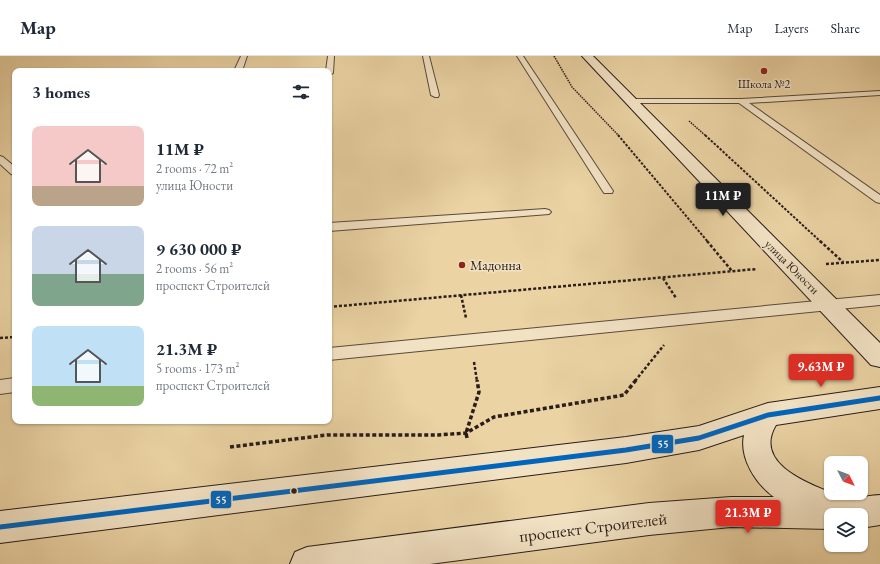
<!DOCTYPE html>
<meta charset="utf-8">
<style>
:root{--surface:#fff;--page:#f6f6f7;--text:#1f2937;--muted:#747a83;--line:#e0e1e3;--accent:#d93025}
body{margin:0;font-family:"EB Garamond",serif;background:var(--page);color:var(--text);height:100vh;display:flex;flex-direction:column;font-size:15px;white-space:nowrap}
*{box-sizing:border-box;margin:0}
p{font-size:13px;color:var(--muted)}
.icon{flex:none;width:22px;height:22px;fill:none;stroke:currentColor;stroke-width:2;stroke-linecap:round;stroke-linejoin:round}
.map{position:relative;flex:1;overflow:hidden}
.details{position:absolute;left:12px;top:12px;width:320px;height:356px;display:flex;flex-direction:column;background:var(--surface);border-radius:8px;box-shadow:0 1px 3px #0004}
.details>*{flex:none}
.needle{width:26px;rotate:132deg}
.buttons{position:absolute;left:824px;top:400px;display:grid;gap:8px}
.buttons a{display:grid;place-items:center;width:44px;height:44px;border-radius:8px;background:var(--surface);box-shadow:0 1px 3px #0004;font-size:20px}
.price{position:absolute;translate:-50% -34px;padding:0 9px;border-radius:4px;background:var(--accent);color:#fff;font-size:13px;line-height:26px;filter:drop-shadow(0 1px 2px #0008)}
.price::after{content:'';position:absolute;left:50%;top:24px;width:12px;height:9px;margin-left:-6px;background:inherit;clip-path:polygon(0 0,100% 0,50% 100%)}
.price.active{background:#222;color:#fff}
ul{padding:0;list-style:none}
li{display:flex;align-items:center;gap:12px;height:100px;padding:0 20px}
li span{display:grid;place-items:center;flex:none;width:112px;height:80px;border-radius:8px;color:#555}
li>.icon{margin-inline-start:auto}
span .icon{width:48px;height:48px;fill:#fffc;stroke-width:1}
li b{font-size:17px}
h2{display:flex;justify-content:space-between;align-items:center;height:48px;padding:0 20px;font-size:17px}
header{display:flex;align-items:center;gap:24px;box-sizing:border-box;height:56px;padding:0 20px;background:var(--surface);border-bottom:1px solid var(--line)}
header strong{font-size:19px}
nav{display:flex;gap:22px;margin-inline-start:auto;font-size:14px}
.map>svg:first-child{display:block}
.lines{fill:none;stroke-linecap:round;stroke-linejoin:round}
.lane-casing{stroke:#594a3b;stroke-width:2}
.secondary-casing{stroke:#281d18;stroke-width:2}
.path-far3{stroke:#281d18;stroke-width:1.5;stroke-dasharray:1.5 1;stroke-linecap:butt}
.path-far2{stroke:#281d18;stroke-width:2;stroke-dasharray:2.5 1.5;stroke-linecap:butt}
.path-far1{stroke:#281d18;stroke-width:2.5;stroke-dasharray:3 2;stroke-linecap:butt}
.path{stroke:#281d18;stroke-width:3.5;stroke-dasharray:4 2.5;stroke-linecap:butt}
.lane{fill:#f2e2c4;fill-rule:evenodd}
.secondary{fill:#f2e2c4;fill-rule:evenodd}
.bus-1-casing{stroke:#f2e2c4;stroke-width:8}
.bus-1{stroke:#0065bd;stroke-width:5}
.poi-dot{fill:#8f2418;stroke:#f2e2c4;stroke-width:1.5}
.bus-dot{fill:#281d18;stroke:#f2e2c4;stroke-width:1.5}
.labels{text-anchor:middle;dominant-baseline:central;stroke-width:3;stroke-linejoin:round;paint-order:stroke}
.far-poi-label{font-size:12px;fill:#281d18;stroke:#f2e2c4}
.far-street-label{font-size:12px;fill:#281d18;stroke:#f2e2c4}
.poi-label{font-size:14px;fill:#281d18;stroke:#f2e2c4;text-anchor:start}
.near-street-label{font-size:17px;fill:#281d18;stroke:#f2e2c4}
.line-badge{stroke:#f2e2c4;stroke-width:1.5}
.badge-label{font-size:11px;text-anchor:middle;font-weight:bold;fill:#fff}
</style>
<header>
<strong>Map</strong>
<nav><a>Map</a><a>Layers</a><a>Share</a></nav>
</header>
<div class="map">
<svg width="880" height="508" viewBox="0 0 880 508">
<rect width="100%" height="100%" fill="#ebd3a4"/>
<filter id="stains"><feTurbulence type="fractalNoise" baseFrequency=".005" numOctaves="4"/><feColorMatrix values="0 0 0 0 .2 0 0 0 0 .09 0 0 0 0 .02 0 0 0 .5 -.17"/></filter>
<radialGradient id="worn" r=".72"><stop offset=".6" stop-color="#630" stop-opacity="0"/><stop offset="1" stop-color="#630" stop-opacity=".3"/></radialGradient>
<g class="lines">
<g class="lane-casing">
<path id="lane" d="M241,0h6l-5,15h-8z
M328,0h6l-1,17 -4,2v-4h-3z
M423,0h6l10,39 -1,2h-3l-4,-2z
M517,0h6l90,135 -1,2h-8z
M880,35v4l-131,8 131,92v8l-4,-1 -137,-99h-108l-4,-2 4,-2h110z
M0,100l3,1 12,10v8l-4,-1 -11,-10z
M545,153l4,1 2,2 -2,2 -220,17v-8z
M880,239v10l-551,55v-12z
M15,322v14l-15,2v-14z"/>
</g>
<g class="secondary-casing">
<path id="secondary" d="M582,0h11l287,287v24l-9,-2z
M880,331v22l-104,16c-23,38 31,58 56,68 4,2 8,4 11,5 5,2 30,-3 37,-3v30l-19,3v-13h-30v14l-100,-2 -82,8 -219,29h-140l5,-12 12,-5 342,-44 82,-6h43c-18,-13 -35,-39 -30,-62l-45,15 -73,13 -626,80v-32l626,-74 73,-11 69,-23z"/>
</g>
<path class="path-far3" d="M554,0l18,31 47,49
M689,65l17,15"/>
<path class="path-far2" d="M618,79l90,107
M705,79l116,107"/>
<path class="path-far1" d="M707,185l25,30
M820,185l23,21
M826,208l54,-4
M663,222l13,20
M461,239l5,23
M329,251l428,-38
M0,282l15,-1
M474,306l3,19
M635,325l29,-36"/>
<path class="path" d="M467,382l-1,-5 13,-41 -2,-12
M230,391l97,-12h111l28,-2 28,-16 130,-22 12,-15"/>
<use href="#lane" class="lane"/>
<use href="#secondary" class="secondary"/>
<g class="bus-1-casing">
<path id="bus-1" d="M0,471l626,-77 73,-12 69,-23 112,-17"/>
</g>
<use href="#bus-1" class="bus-1"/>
</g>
<g class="poi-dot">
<circle cx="764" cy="15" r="4"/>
<circle cx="462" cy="209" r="4"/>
</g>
<circle class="bus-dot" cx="294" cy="435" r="3.5"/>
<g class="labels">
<g class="far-poi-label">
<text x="764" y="28">Школа №2</text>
</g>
<g class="far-street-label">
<text transform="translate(792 211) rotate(45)">улица Юности</text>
</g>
<g class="poi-label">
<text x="470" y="209">Мадонна</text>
</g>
<g class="near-street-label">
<text transform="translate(593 471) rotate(-7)">проспект Строителей</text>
</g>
</g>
<g class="line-badge">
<rect x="651" y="378" width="23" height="20" rx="4" fill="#0065bd"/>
<rect x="210" y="434" width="22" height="19" rx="4" fill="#0065bd"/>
</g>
<g class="badge-label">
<text x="663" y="392">55</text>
<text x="221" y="448">55</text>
</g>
<rect width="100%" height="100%" filter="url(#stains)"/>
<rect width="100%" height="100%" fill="url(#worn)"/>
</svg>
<div class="buttons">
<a><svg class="needle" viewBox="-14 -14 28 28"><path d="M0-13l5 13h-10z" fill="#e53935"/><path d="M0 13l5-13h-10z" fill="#747a83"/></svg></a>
<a><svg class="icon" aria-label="layers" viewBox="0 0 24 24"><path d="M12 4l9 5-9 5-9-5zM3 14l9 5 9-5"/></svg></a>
</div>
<b class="price active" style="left:723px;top:161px">11M ₽</b>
<b class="price" style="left:821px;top:332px">9.63M ₽</b>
<b class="price" style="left:748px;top:478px">21.3M ₽</b>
<section class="details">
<h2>3 homes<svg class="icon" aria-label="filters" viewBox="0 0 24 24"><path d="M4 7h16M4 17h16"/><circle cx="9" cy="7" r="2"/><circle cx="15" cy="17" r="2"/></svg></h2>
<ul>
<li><span style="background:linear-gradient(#f6c9c9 75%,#b9a48a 0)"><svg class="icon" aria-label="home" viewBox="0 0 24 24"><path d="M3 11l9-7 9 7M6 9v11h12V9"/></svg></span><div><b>11M ₽</b><p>2 rooms · 72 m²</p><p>улица Юности</p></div></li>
<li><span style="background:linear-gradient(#c9d6e8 60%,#7fa58c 0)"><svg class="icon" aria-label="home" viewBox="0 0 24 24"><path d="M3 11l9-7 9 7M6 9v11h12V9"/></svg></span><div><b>9 630 000 ₽</b><p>2 rooms · 56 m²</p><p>проспект Строителей</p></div></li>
<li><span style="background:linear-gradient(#bfe0f5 75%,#8fb573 0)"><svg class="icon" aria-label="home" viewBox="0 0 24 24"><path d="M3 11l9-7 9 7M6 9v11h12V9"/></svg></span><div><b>21.3M ₽</b><p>5 rooms · 173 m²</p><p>проспект Строителей</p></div></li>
</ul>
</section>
</div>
